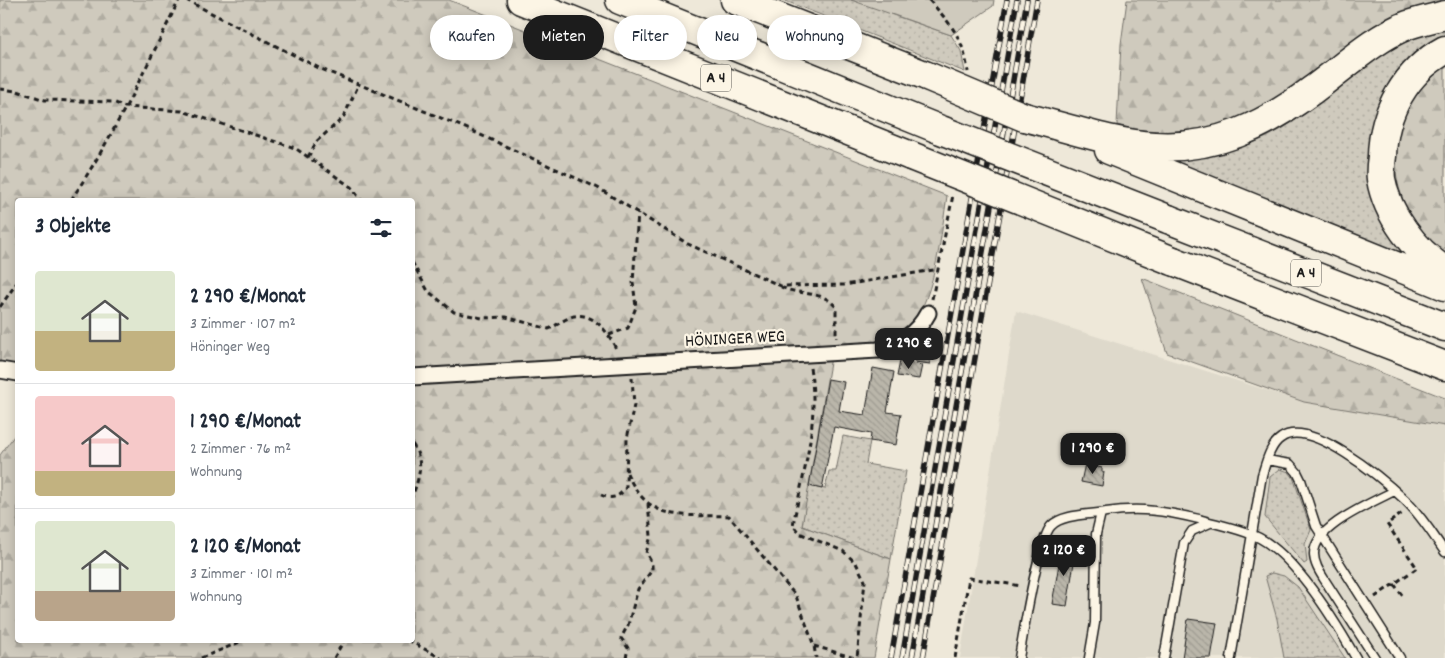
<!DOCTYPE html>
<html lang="de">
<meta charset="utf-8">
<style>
:root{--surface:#fff;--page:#f2f2f3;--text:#1f2937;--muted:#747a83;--line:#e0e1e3;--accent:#1c1c1c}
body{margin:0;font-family:Dekko,sans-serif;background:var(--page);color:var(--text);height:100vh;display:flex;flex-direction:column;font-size:19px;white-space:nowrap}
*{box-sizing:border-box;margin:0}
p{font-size:16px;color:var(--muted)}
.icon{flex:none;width:28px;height:28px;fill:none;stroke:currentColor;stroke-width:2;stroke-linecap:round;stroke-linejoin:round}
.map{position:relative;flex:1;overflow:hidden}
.sheet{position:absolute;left:15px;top:198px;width:400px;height:445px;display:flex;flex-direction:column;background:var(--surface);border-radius:5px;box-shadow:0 2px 12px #0003}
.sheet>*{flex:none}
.banner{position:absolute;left:430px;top:15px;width:475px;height:45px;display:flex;gap:10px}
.price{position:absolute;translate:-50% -42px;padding:0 11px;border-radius:10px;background:var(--accent);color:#fff;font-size:16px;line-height:32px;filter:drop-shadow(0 1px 2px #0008)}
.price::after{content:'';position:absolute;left:50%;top:30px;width:15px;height:11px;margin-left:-8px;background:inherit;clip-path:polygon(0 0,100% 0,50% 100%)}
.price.selected{background:#222;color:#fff}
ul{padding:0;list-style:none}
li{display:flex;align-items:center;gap:15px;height:125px;padding:0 20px}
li+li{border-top:1px solid var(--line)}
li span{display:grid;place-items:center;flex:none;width:140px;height:100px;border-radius:5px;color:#555}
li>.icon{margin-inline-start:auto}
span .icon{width:60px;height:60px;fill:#fffc;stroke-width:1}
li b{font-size:21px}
h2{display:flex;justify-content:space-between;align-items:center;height:60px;padding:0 20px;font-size:21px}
.tag{padding:0 18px;border-radius:22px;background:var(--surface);box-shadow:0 2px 12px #0003;font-size:18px;line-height:45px}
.tag.selected{background:var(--accent);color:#fff}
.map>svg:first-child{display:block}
.built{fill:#ded9cb}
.grass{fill:url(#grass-dots);stroke:#76736c}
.forest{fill:url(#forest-firs);stroke:#76736c}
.green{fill:#cfcabd;stroke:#76736c}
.building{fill:url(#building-back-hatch);stroke:#1c1c1c}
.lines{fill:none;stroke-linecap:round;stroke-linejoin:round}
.service-casing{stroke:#1c1c1c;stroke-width:11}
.minor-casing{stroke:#1c1c1c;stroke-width:19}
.motorway-casing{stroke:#1c1c1c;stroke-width:31}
.path{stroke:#1c1c1c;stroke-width:3;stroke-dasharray:5 4;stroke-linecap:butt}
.service{stroke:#fcf5e5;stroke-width:8}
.minor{stroke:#fcf5e5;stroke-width:15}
.motorway{stroke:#fcf5e5;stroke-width:28}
.rail-casing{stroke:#1c1c1c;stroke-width:5.5}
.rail{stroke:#fcf5e5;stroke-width:4;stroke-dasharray:11;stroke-linecap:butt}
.motorway-bridge-casing{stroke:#1c1c1c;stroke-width:31;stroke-linecap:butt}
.motorway-bridge{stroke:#fcf5e5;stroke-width:28}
.labels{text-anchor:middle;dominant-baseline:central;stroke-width:4.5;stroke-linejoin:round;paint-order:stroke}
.shield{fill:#fcf5e5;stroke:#5f5d58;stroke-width:1}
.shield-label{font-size:16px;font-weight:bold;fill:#1c1c1c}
.street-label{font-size:18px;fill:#1c1c1c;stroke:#fcf5e5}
</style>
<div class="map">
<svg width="1445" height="658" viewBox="0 0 1445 658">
<defs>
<pattern id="grass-dots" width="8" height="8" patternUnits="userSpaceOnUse" patternTransform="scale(1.25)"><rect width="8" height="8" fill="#cfcabd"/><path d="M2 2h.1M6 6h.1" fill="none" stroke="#b1ada2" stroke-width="1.8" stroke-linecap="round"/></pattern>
<pattern id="forest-firs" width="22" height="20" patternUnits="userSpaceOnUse" patternTransform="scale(1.25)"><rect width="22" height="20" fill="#cfcabd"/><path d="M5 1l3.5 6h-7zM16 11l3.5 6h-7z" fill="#b1ada2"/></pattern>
<pattern id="building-back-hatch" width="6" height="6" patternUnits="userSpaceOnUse" patternTransform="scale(1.25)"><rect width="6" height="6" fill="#bab6aa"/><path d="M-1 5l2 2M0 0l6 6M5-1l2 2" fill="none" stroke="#9f9c92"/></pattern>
</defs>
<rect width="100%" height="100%" fill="#eee8d9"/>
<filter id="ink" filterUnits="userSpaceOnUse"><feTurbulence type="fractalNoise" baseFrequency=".02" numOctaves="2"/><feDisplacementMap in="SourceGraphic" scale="10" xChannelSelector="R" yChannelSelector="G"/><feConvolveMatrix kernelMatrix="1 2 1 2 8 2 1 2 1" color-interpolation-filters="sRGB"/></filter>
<g filter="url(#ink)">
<path class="built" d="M1016,311l288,91 141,24v232h-485z"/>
<path class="grass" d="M783,0h109l-2,14 61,21 10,16 4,21z
M1445,27v11l-70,92 43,133 -62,-28 -189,-76c35,-3 68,-7 100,-22 44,-21 76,-61 117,-86 19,-11 41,-17 61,-24z
M843,436l27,5 -4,23 40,7 -15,88 -89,-33 6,-40 17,3 4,-18h7z
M1280,469l9,3 4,5 18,53 -6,14 2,18 -3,2 -39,-47 5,-40z
M1272,573l12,3 14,11 47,71h-61l-7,-39 -12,-43z"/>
<path class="forest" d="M0,0h449l498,196c-5,32 -12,102 -34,125 -9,11 -23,17 -35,22l-465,28 -1,-171h-394l-1,166 -17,-2z
M1127,0h318v5l-207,114 -26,8 -40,5 -39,-3 -16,-4 4,-81z
M1445,62v188c-67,-38 -66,-149 0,-188z
M1142,278l303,120v28l-141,-24 -137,-49z
M831,357l-29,169 89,33 -17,99h-874v-203l17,-23 1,208h394l1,-257z"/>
<path class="green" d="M851,0h143l-1,6 -42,29z"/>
<path class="building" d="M917,348l15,2 -2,14 -15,-2z
M900,361l22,4 -3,14 -22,-3z
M873,368l21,4 -7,40 14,2 -5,31 -26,-4 1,-7 -37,-7 -12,62 -13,-3 19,-107 16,3 -5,29 26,4z
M1085,464l17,4v4h2l-2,14 -21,-4z
M1062,547l14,3 -9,56 -15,-2z
M1188,619l29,4 -6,35h-29z"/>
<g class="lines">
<g class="service-casing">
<path id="service" d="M1267,460l23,4 7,8 4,8 15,46 84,132
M1019,658c4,-23 19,-118 32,-132 11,-12 39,-11 55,-14 35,-5 58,-1 93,7 17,5 37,9 54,16 40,16 82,86 103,123
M1089,658l6,-35 1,-89 5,-21
M1164,658l20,-115 8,-12 18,-8
M1231,658l31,-183c4,-12 8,-30 19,-37 29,-21 103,42 124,62 16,15 28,35 40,52
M1375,658l-51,-79c-5,-8 -10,-16 -10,-25 0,-28 58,-51 80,-63"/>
</g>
<g class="minor-casing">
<path id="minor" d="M0,370l18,3
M412,377l466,-27c22,-6 39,-16 50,-37"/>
</g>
<g class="motorway-casing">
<path id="motorway" d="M521,0l390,156
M620,0l321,130
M735,0l192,76
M1445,50c-39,21 -62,62 -63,106 -1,7 -2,16 -1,23 6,36 34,72 64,92
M1024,117c42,10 86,26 130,29 60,4 110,-20 157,-55 31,-22 61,-52 97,-66 12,-4 25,-7 37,-10
M1109,150l336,136
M1168,219l277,108
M1173,261l272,105"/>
</g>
<path class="path" d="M186,0l133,68 144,59 135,61 90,56 93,42 63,-1 95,-16
M929,0c22,24 35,39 39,72
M0,89l17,2 28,9 68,2 12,5 57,4 113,37 56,39 10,13
M308,157l9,-16 26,-23 16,-34
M71,200c42,-63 75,-132 108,-200
M412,262l16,29 26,21 28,6 24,-1 43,12c8,-4 17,-11 25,-13 21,-4 36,19 43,35
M781,287c18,9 42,3 55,20v31
M932,299l21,-104
M0,307l18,-26
M609,335l19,-7 8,-21 -3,-25 5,-69
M810,368c10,52 -7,105 -17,157l6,8 44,18 13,12 9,18 -8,77
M412,444c13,17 7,34 0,53
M627,473c22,51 56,41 102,43l67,80 18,50 2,12
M601,495c11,5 19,2 25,-8l1,-48 7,-34 -2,-27
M1394,584l8,11
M1375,597l42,-29 -30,-44 17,-12
M408,640l33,18
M814,646l41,12
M201,658l44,-18
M334,658l10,-18
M626,658l2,-10 -7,-10 7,-13 10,-36 14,-19v-7l-6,-10 5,-17 -3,-32
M955,658l14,-80 53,8"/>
<use href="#service" class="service"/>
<use href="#minor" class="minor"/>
<use href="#motorway" class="motorway"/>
<g class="rail-casing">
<path id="rail" d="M891,658l116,-658
M902,658l115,-658
M912,658l115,-658
M923,658l114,-658"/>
</g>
<use href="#rail" class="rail"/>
<g class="motorway-bridge-casing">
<path id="motorway-bridge" d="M927,76l97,41
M941,130l227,89
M911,156l262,105"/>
</g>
<use href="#motorway-bridge" class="motorway-bridge"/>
</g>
</g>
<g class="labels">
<g class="shield">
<rect x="701" y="64.5" width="30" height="27" rx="4"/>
<rect x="1291" y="259.5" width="30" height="27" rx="4"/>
</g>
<g class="shield-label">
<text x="716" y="78">A 4</text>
<text x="1306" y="273">A 4</text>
</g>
<g class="street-label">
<text transform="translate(735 340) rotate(-3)">HÖNINGER WEG</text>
</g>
</g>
</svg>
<b class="price selected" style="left:909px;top:370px">2 290 €</b>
<b class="price" style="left:1093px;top:475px">1 290 €</b>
<b class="price" style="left:1064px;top:577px">2 120 €</b>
<div class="banner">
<a class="tag">Kaufen</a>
<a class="tag selected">Mieten</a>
<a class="tag">Filter</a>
<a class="tag">Neu</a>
<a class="tag">Wohnung</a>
</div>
<section class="sheet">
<h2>3 Objekte<svg class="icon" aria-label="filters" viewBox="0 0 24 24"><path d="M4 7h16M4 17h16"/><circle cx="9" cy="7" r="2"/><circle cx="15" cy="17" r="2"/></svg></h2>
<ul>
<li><span style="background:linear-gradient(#dfe7d0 60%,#c2b280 0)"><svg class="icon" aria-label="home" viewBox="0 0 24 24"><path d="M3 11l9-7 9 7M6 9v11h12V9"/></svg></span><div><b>2 290 €/Monat</b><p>3 Zimmer · 107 m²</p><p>Höninger Weg</p></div></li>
<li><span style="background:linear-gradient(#f6c9c9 75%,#c2b280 0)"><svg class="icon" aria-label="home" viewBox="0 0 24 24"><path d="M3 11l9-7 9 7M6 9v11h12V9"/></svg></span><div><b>1 290 €/Monat</b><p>2 Zimmer · 76 m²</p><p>Wohnung</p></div></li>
<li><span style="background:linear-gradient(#dfe7d0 70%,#b9a48a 0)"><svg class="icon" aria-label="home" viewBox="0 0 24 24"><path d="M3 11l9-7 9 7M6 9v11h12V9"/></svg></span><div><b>2 120 €/Monat</b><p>3 Zimmer · 101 m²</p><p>Wohnung</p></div></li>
</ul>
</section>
</div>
